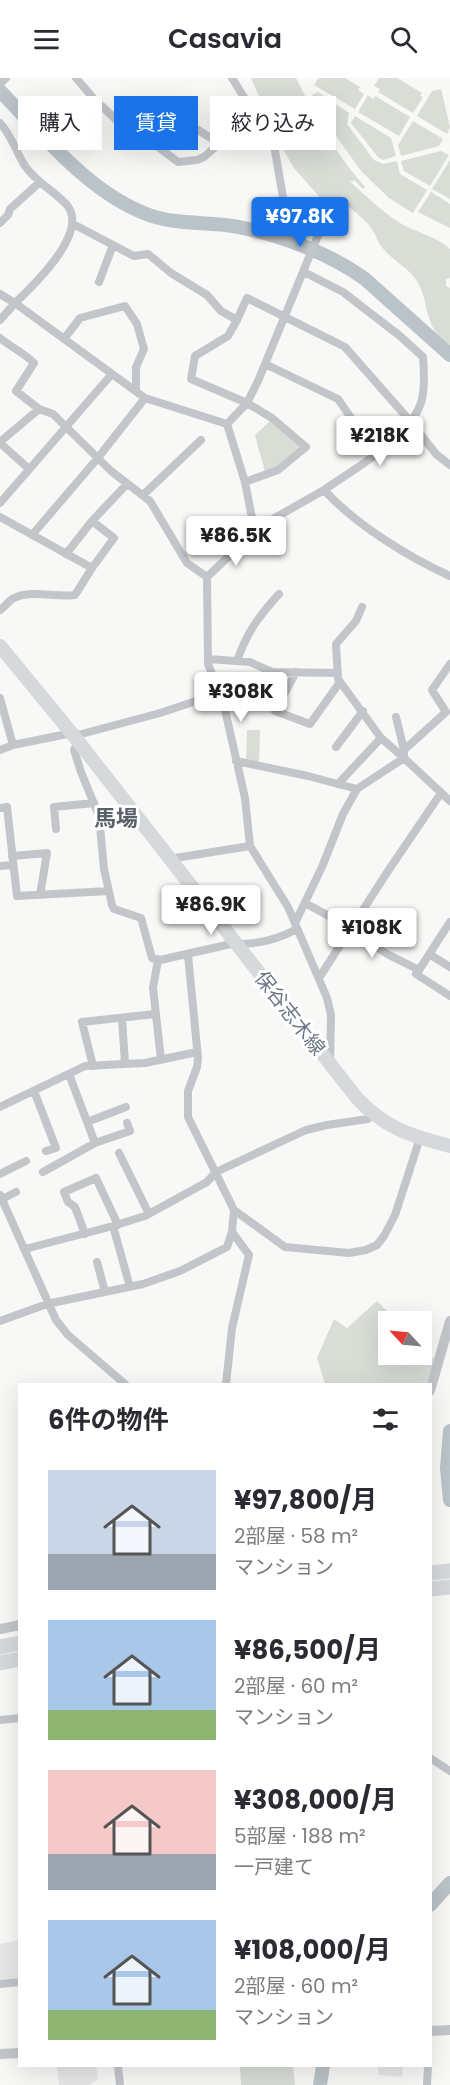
<!DOCTYPE html>
<html lang="ja">
<meta charset="utf-8">
<style>
:root{--surface:#fff;--page:#f7f7f7;--text:#2b2b33;--muted:#7c7c81;--accent:#1a73e8}
body{margin:0;font-family:Poppins,"Noto Sans JP",sans-serif;background:var(--page);color:var(--text);height:100vh;display:flex;flex-direction:column;font-size:22px;white-space:nowrap}
*{box-sizing:border-box;margin:0}
p{font-size:20px;color:var(--muted)}
.icon{flex:none;width:33px;height:33px;fill:none;stroke:currentColor;stroke-width:2;stroke-linecap:round;stroke-linejoin:round}
.map{position:relative;flex:1;overflow:hidden}
.details{position:absolute;left:18px;top:1305px;width:414px;height:684px;display:flex;flex-direction:column;background:var(--surface);border-radius:0px;box-shadow:0 6px 24px #0002}
.details>*{flex:none}
.top-card{position:absolute;left:18px;top:18px;width:414px;height:54px;display:flex;gap:12px}
.needle{width:39px;rotate:296deg}
.fabs{position:absolute;left:378px;top:1233px;display:grid;gap:12px}
.fabs a{display:grid;place-items:center;width:54px;height:54px;border-radius:0px;background:var(--surface);box-shadow:0 6px 24px #0002;font-size:30px}
.price{position:absolute;translate:-50% -51px;padding:0 14px;border-radius:6px;background:#fff;color:#222;font-size:20px;line-height:39px;filter:drop-shadow(0 2px 3px #0008)}
.price::after{content:'';position:absolute;left:50%;top:36px;width:18px;height:14px;margin-left:-9px;background:inherit;clip-path:polygon(0 0,100% 0,50% 100%)}
.price.current{background:var(--accent);color:#fff}
ul{padding:0;list-style:none}
li{display:flex;align-items:center;gap:18px;height:150px;padding:0 30px}
li span{display:grid;place-items:center;flex:none;width:168px;height:120px;border-radius:0px;color:#555}
li>.icon{margin-inline-start:auto}
span .icon{width:72px;height:72px;fill:#fffc;stroke-width:1}
li b{font-size:26px}
h2{display:flex;justify-content:space-between;align-items:center;height:72px;padding:0 30px;font-size:26px}
.tag{padding:0 21px;border-radius:0px;background:var(--surface);box-shadow:0 6px 24px #0002;font-size:21px;line-height:54px}
.tag.current{background:var(--accent);color:#fff}
header{display:flex;justify-content:space-between;align-items:center;height:78px;padding:0 30px;background:var(--surface);font-size:27px;font-weight:600}
.map>svg:first-child{display:block}
.built{fill:#e6e7e6}
.green{fill:#d8ddd6}
.lines{fill:none;stroke-linecap:round;stroke-linejoin:round}
.river{stroke:#bac3c8;stroke-width:14}
.minor{stroke:#c2c5c9;stroke-width:8}
.tertiary{stroke:#c2c5c9;stroke-width:10}
.primary{stroke:#d5d9dc;stroke-width:14}
.motorway{stroke:#d5d9dc;stroke-width:15}
.labels{text-anchor:middle;dominant-baseline:central;stroke-width:6;stroke-linejoin:round;paint-order:stroke}
.street-label{font-size:20px;fill:#6b7784;stroke:#fff}
.quarter-label{font-size:22px;font-weight:bold;fill:#58606a;stroke:#fff}
</style>
<header><svg class="icon" aria-label="menu" viewBox="0 0 24 24"><path d="M4 6h16M4 12h16M4 18h16"/></svg>Casavia<svg class="icon" aria-label="search" viewBox="0 0 24 24"><circle cx="10" cy="10" r="6"/><path d="M15 15l6 6"/></svg></header>
<div class="map">
<svg width="450" height="2007" viewBox="0 0 450 2007">
<rect width="100%" height="100%" fill="#f8f8f6"/>
<path class="built" d="M19,1862v38l-19,2v-36z
M57,1988h39l2,13 -9,6h-30z
M378,1988h25l-1,11 -24,-2z"/>
<path class="green" d="M251,0h45c21,42 38,73 69,109l-2,2 -9,-9 -2,2 -4,-2c16,14 33,31 52,43 15,9 38,14 50,26v29l-4,1v7l4,2v57c-28,-18 -19,-40 -33,-64 -9,-14 -26,-21 -36,-35 -3,-3 -4,-8 -6,-12 -6,-11 -16,-19 -26,-27l-20,1 -35,-40 -14,-24z
M319,0h26l15,9 -2,3 6,4 -9,15 -41,-24z
M379,0h18l25,15 -2,3 3,1 -10,16 -35,-21 2,-3 -6,-3z
M441,11l9,38 -3,7 -30,-18 15,-25z
M318,14l31,21 -2,11 27,36 9,4 14,-3 3,13 27,16 -14,23 -24,-15 -28,-27 -27,-38 -22,-38z
M368,17l5,4 2,-3 35,21 -11,19 -41,-24z
M355,38l36,22 5,18 -13,4 -5,-3 -27,-34z
M413,43l30,18 -4,7 -38,10 -3,-11z
M441,73l8,4 -19,31 -26,-15 -3,-10z
M450,82v39l-18,-10z
M431,114l19,12v24l-32,-16z
M271,342l32,27 -27,21 -11,4 -10,-37z
M247,652h13l-1,32h-13z
M377,1223l20,20 -9,1v32h34v-8l12,13 -7,25h-102l-8,-26 17,-39 13,9z
M240,1988h53l2,19h-54z"/>
<g class="lines">
<path class="river" d="M0,13c43,44 90,103 149,124 25,9 51,7 77,10 45,6 102,27 139,54l85,76
M450,1353l-3,37 3,32
M430,1827l20,-22
M320,2007l3,-19"/>
<path class="minor" d="M76,0l18,21 29,27 17,7 38,29 19,-2 7,-3 50,-44
M0,6l6,-6
M0,45c12,13 16,29 25,43 11,16 29,25 41,38 25,27 -32,81 -51,99l130,95 82,26
M152,64l17,-30 50,31
M0,145l8,-8 2,-6 30,-27
M73,146l61,32 14,-2 23,19 36,22 14,16 16,9 10,-22 98,49 65,74 26,33 14,11
M304,194l39,20 57,44 23,21c1,13 2,29 -1,42 -9,38 -67,69 -98,91
M99,204l14,-37
M0,216l15,9 -15,17
M237,242l-9,16 -33,20 -4,23 56,24 25,15 34,29 -28,23 -33,12
M0,260c11,9 24,15 34,25l-18,28 23,18 14,5 58,57 39,30 37,62 20,14
M64,261l16,-21 45,-12 12,18 7,25 -8,18v24
M265,286l73,35 38,55
M227,346l20,-21 11,-22 61,-148 -3,-4 -31,-20 -11,-64 -42,-67
M227,346l18,58 10,51
M0,364l39,-33
M0,365l29,26
M143,417l58,-55
M0,425l111,-128
M0,439l92,51
M32,457l65,-76 48,-61
M66,476l26,-33 35,-37
M362,529l-6,14 -20,23 2,35 43,59 23,20
M0,532c5,-3 9,-10 14,-12 19,-9 41,0 61,-3l17,-27 22,-30 -22,-17
M208,581l42,3 22,10 66,1
M237,583c10,-29 22,-45 42,-67
M296,594l-21,39 35,13 30,-42
M0,620l13,47
M396,639l8,33
M74,658l86,-23 60,-20
M78,664l-4,8 7,22 18,44 5,53 8,36 2,4 27,9 11,40 8,2 71,-16c23,1 46,-4 66,-15
M336,669l27,-36
M0,672l13,-5 59,-12
M404,680v-8l42,-38 -14,-22 18,-26
M236,683l72,15 49,13
M338,706l43,-46
M0,730l7,-1 10,89 92,-5
M56,751l-2,-22 40,-4
M12,778l35,-3 -7,42
M169,781l81,-13
M0,788l13,-1
M305,825l46,25 24,14 3,6 9,6 32,16 -3,4 34,22
M295,845l27,-56 21,-53 14,-25 47,-31 46,43
M429,876l21,13
M158,882l-5,28 8,72
M419,892l31,-48
M319,900l69,-107 53,-78
M122,940l3,46
M330,987l1,-50 -4,-17 -39,-91 -38,-61 -5,-48 -22,-97 -15,-37 -1,-87 40,-38 26,-20 51,-29c31,34 84,67 126,86
M93,988l-11,-44 73,-8
M69,996l26,69
M34,1013l22,57 -10,3
M0,1029l85,-41 60,-3 52,-11
M87,1044l39,-15
M119,1075l30,61
M43,1094l52,-29 35,-12 -3,-8
M0,1096l26,-13
M0,1117l56,125 12,15 57,49
M2,1121l14,-7
M234,1132l51,37 64,6 17,-3 11,-5 7,-9 11,-21 25,-77
M113,1148l17,61
M85,1156l-10,-27 -7,-5 -4,-10 32,-14 22,47
M25,1171l88,-23 32,-10 62,-34 9,-10 90,-42 21,-5 41,-6 4,-5
M97,1184l8,30
M0,1243l47,-17 96,-20 37,-13 47,-24 5,-15 2,-22 -46,-93v-26l9,-24 1,-9 -10,-103
M226,1306l6,-56 17,-73 -17,-23
M0,1642l20,-2
M430,1680l20,13
M0,1906l20,-2
M118,1988l2,19
M427,2007l1,-19"/>
<path class="tertiary" d="M430,1313l20,-70
M0,1551l20,-4
M430,1953l20,-1
M0,1976l20,-1"/>
<path class="primary" d="M0,568l74,90 282,361c28,31 55,39 94,49"/>
<path class="motorway" d="M430,1495l20,-2
M430,1511l20,-2
M0,1569l20,-4
M0,1585l20,-4"/>
</g>
<g class="labels">
<g class="street-label">
<text transform="translate(290 935) rotate(52)">保谷志木線</text>
</g>
<g class="quarter-label">
<text x="116" y="740">馬場</text>
</g>
</g>
</svg>
<div class="fabs">
<a><svg class="needle" viewBox="-14 -14 28 28"><path d="M0-13l5 13h-10z" fill="#e53935"/><path d="M0 13l5-13h-10z" fill="#7c7c81"/></svg></a>
</div>
<b class="price current" style="left:300px;top:170px">¥97.8K</b>
<b class="price" style="left:380px;top:389px">¥218K</b>
<b class="price" style="left:236px;top:489px">¥86.5K</b>
<b class="price" style="left:241px;top:645px">¥308K</b>
<b class="price" style="left:211px;top:858px">¥86.9K</b>
<b class="price" style="left:372px;top:881px">¥108K</b>
<div class="top-card">
<a class="tag">購入</a>
<a class="tag current">賃貸</a>
<a class="tag">絞り込み</a>
</div>
<section class="details">
<h2>6件の物件<svg class="icon" aria-label="filters" viewBox="0 0 24 24"><path d="M4 7h16M4 17h16"/><circle cx="9" cy="7" r="2"/><circle cx="15" cy="17" r="2"/></svg></h2>
<ul>
<li><span style="background:linear-gradient(#c9d6e8 70%,#9aa5b1 0)"><svg class="icon" aria-label="home" viewBox="0 0 24 24"><path d="M3 11l9-7 9 7M6 9v11h12V9"/></svg></span><div><b>¥97,800/月</b><p>2部屋 · 58 m²</p><p>マンション</p></div></li>
<li><span style="background:linear-gradient(#a9c7e8 75%,#8fb573 0)"><svg class="icon" aria-label="home" viewBox="0 0 24 24"><path d="M3 11l9-7 9 7M6 9v11h12V9"/></svg></span><div><b>¥86,500/月</b><p>2部屋 · 60 m²</p><p>マンション</p></div></li>
<li><span style="background:linear-gradient(#f6c9c9 70%,#9aa5b1 0)"><svg class="icon" aria-label="home" viewBox="0 0 24 24"><path d="M3 11l9-7 9 7M6 9v11h12V9"/></svg></span><div><b>¥308,000/月</b><p>5部屋 · 188 m²</p><p>一戸建て</p></div></li>
<li><span style="background:linear-gradient(#a9c7e8 75%,#8fb573 0)"><svg class="icon" aria-label="home" viewBox="0 0 24 24"><path d="M3 11l9-7 9 7M6 9v11h12V9"/></svg></span><div><b>¥108,000/月</b><p>2部屋 · 60 m²</p><p>マンション</p></div></li>
</ul>
</section>
</div>
